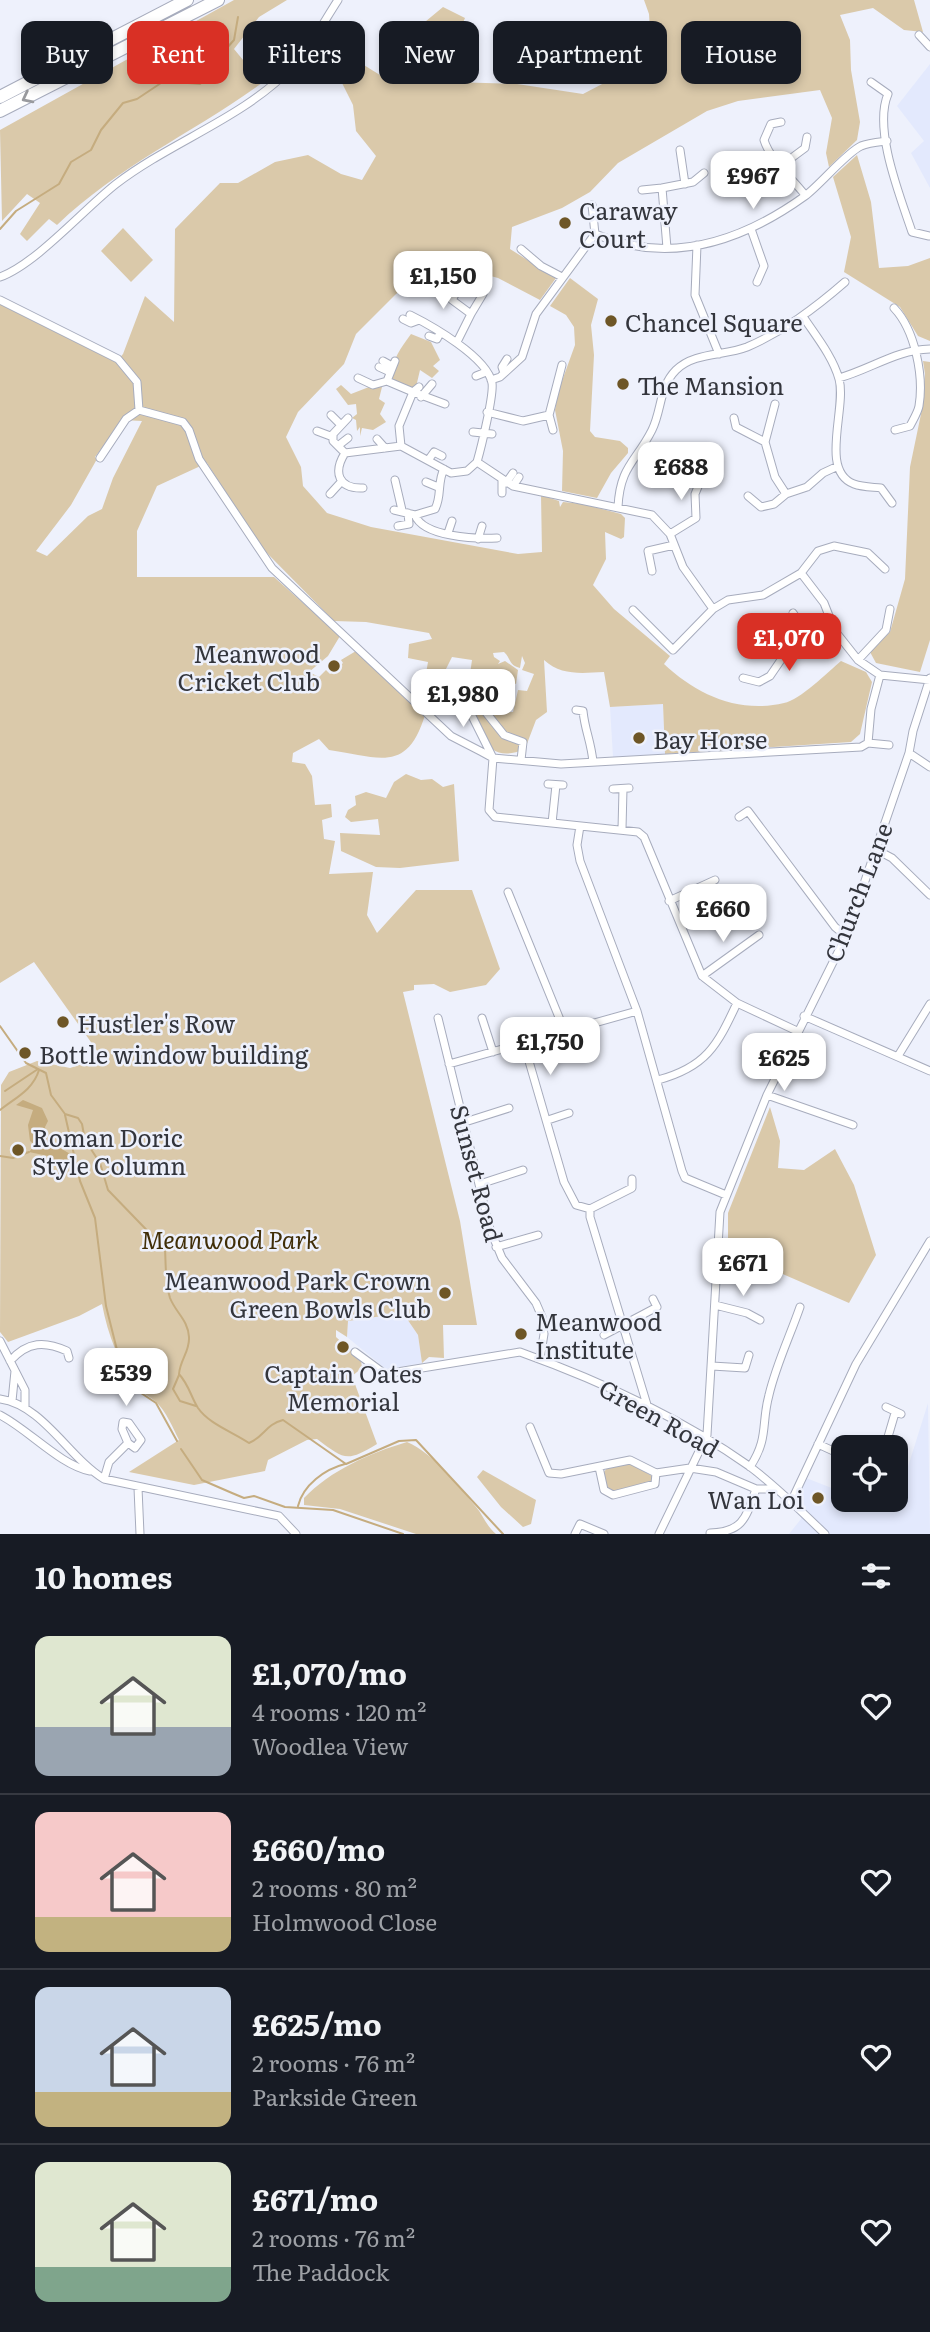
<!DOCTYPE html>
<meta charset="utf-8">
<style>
:root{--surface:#171b24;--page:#242831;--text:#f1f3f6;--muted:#9ea1a6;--line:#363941;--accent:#d93025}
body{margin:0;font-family:Literata,serif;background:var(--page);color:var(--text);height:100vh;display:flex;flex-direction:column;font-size:26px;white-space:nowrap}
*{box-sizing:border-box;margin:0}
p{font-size:23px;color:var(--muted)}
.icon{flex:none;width:38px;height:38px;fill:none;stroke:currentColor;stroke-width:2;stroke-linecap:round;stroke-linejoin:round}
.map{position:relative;height:1534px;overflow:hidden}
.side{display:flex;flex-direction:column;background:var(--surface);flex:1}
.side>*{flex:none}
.top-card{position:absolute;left:21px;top:21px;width:889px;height:63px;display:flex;gap:14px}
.fabs{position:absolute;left:831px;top:1435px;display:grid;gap:14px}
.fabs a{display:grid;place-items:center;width:77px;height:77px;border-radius:14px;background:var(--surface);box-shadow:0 4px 10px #0003;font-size:35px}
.price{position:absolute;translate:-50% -60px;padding:0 16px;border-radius:14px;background:#fff;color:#222;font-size:23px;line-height:46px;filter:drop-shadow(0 2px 4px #0008)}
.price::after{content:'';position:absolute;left:50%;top:42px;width:21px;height:16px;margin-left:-10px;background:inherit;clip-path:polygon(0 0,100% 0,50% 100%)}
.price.active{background:var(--accent);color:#fff}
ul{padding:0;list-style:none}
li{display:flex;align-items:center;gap:21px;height:175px;padding:0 35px}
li+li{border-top:2px solid var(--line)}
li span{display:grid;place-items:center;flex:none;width:196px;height:140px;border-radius:14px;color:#555}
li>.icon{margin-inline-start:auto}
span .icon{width:84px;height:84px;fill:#fffc;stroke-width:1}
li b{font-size:30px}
h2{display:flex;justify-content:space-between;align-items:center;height:84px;padding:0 35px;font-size:30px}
.pill{padding:0 24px;border-radius:14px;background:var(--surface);box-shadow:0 4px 10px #0003;font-size:24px;line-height:63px}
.pill.active{background:var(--accent);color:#fff}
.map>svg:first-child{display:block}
.built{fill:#e3e9fd}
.green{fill:#dac9aa;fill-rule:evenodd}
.water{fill:#c5ac7f}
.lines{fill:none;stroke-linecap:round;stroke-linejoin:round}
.stream{stroke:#c5ac7f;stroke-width:2}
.minor-casing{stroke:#a7acbd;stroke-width:9}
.trunk-casing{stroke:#a7acbd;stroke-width:14}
.minor{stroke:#fff;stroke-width:7}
.trunk{stroke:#fff;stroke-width:12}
.oneway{stroke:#999a9e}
.poi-dot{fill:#6e5626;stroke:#eef1fc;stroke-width:2.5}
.labels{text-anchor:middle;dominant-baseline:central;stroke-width:5;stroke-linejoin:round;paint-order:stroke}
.poi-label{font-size:24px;fill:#33353c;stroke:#eef1fc;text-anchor:start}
.street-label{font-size:24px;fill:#33353c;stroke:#eef1fc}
.park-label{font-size:24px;font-style:italic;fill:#402e08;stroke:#eef1fc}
</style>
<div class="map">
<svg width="930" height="1534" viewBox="0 0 930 1534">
<rect width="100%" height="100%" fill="#eef1fc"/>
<path class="built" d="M930,64v124l-19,-35 13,-12 -27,-35z
M663,704l2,50 -52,3 -3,-50z
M403,1313l15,22 4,28 -36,6 -39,-32 1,-16z
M928,1403l2,131h-141l12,-15 -1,-29 6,-12 31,12 6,-15 1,25h52v-12l5,1z"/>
<path class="green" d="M234,0h53l-28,17 -25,32 28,34c-69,50 -142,82 -205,142l-8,-6 -22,22 -7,-7 20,-31 -13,-9 -25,27 -2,-91z
M644,0h270l9,32 -19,-2 -31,-22 -33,7 10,25 1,30 9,52 -3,18 -28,27 -3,-14 6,-35 -12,-28 -82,11 -31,10 -89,52 -28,29 -28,16 -50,19 -2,22 46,29 -16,22 -42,-22 -68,-18 -10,16 -24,18 -40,40 -12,30 -46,48 -12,25 15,30 2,19 24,27 44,14 147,27 24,-2 -1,-57 18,6 1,6 3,-5 20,2 38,10 4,4 -1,19 -3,2 -16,-7 1,27 -13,26 21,24 56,47 -6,8c32,30 74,50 120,39 16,-3 44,-31 57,-42l25,11 6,10 -12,52 -9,8 -186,12 -2,-50 -53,3 -6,-35c-22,1 -43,4 -60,-12l3,52 -11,8 -11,29c-37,16 -44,-13 -55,-42l-6,3 -10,-6 -8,-14 5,-14 17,12 4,-28 -20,-3 -14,28 -13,-6 3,-17 -20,-4 1,-14 23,-5 -3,-6 -63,-11 -32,-1 -74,-75 -53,-83 -50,23 -20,45v46h137l66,59 -12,20 -19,16 10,5 7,-7 4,4 13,-11 -2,-3 15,-9 69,64c-18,59 -46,42 -96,35l-10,-11 -26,14 -1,9 13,2 7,12 3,29 16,-1 1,13 -10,3 2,19 11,2 -6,33 44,-2 -6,43 10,18 39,-43h56l28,79 -14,16 -36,7 -16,-8 -20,1v5l-11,2 57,229 17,104h-34l1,33 -15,-1 -7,6 -4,-28 -15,-22 -55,8 -1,16 -11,-7v7l25,23 1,8 -10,8 25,68c-31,19 -33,15 -60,-5l-10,1 -39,20 -3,11 -71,14 -65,-13 50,-32c-6,-12 -13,-29 -23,-38 -5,-5 -13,-8 -17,-13 -20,-25 -31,-53 -37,-85l-23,12 -71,26 -8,-10 1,-247 8,-13 28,-11 33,7 27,-9 1,-7 -64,-90 -34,21v-679l116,58 7,-8 22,-58 29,26 1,-93 45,-46h18l37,-21 33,-7 33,19 21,6 14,-24 -20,-25 -3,-26 -13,-26 19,-17 29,18 26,-2 8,-13 -28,-6 8,-18 41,-34 22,11 -26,60 13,4 65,2 66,10 23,-12 45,-37 -2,-31zM123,420l19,1 -29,57 -11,31 -14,7 -41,40 -11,-5 35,-46 26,-46 -2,-2zM504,652c7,6 4,13 16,16l2,-12 3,7 -3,7 12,4 -7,17 -9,-1 -5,22 -30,1 -6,-9c16,-9 14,-20 19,-34l5,2 -2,6 17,6 2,-14 -13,-9 -7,3 2,-3 -6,-4 -1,-4z
M857,155l14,47 8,66 29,-2 22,-8v83l-12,-5 -18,-29 -56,-35 7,-35 -18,-60z
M123,228l30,32 -22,22 -30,-31z
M570,278l28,21 -7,26 3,30 -4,76 5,6 25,4 8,7v5l-17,20 -14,25 -35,-7 1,-40 -8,-41 3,-18 17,-47 -1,-18 -8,-12 -16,-9z
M411,334l20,8 9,18 -7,6 6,5 -7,7 -12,-8 -4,17 -6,2 -17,-6c-3,-22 6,-32 18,-49z
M923,361l7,1v278l-10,32 -44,-9 -6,-11 20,-20 15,-53 5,-112 11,-53 4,-40z
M341,385l10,9 18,-7h13l-3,12 6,4 -5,11 6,8 -13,8 -11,-2 -2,8v-9l-3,4 -1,-11 -4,-2 5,-4 -1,-10 -8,1 -12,-16z
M406,774l15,6 11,-1 11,8 11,-3 5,77 -59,7 -24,-1 -35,-16 -1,-18 40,2 -2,-16 -27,3 -6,-5 3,-7 8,-5 -1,-9 11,-4 20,6 8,-16z
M770,1107l10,34 -2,27 26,2 31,-21 19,36 22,70 -27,48 -80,-35 -26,-15 -15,-4v-36z
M407,1442c26,11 51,43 69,65 7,8 11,20 20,27h-80l-76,-25 -36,-4v-7c27,-28 66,-45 103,-56z
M630,1463l22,13 -1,8 -37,8 -7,-3 -3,-17 3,-4z
M483,1470l53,30 -5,24 -8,3 -22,-20 -24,-30z"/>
<path class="water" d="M23,1100l19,8 6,13 -3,6 3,14 24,14 -4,8 -9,-4 -10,2 -1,-5 -19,-4 6,-7 -5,-4 -2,-16 5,-15 -17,-5z"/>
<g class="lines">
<path class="stream" d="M0,229l16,-18 43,-27 12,-22 20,-12 10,-20 22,-27 14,-4 27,-18 36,3 27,-25 -2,-9 9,-10 4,-23
M0,1026l26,37 20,10 5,22 14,19 13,4 4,6 3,16 15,23 8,27 57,59c1,17 0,33 5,49 6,15 18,22 19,39 1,14 -9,23 -10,37 10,11 12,23 19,34 11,16 35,24 51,35 15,-6 17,-19 34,-23l63,44 53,-23 17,-1 87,94
M5,1091l33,-22
M0,1110c15,-12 33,-20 39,-40
M65,1115l15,66 15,37 11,88 15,60 17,25 18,12 21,38
M0,1156l13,2 16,-6
M179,1375l-6,14 7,12 16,5
M181,1449l21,31 30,13 12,5 10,-2 31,11 48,3 70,24
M298,1506c5,-21 27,-37 47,-42"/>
<g class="minor-casing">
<path id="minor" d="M919,35l11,12
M871,82l17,12c-15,35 12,102 24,138l17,4
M781,122l-10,2 -7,16c6,20 28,38 41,55
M680,150l5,34
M782,165l23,-17 2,-11
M662,188l31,-6 11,-9
M642,190l20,-2 5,60
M592,205l3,29
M751,229l13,37 -7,16
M595,234c75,32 146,8 210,-38 16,-12 41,-43 56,-50 7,-3 18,-4 26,-5
M697,245l-2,50 24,59
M521,249l20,17 21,11
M0,277c36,-13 84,-68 116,-93 56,-43 128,-66 177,-118 18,-20 30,-43 45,-66
M0,300l118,59 19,23 2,28
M894,308c21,22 30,68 25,98 -1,6 -6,14 -9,20l-15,4
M471,314l12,-20
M410,315c22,11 77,42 82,68 2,12 -11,65 -15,79
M804,318c12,18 29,39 35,61 8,29 -20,92 15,105 8,3 18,3 27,4l11,15
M403,319l8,4 8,-3
M429,336l8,3 3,-6
M457,342l14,-28 -19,-14 7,-13
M383,361l9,5
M379,367l11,5
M504,373l-2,-6 5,-8
M476,376l10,-4
M358,378l15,7 14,-4
M839,378c32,-9 57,-28 91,-29
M491,380l9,-3 22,-20 14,-43 59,-80
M387,381l26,11 -14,34 2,20 50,27 16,-2 10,-9 36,24 139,29 18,19 13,33 30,42
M387,381l8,-20
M419,387l-6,5 32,12
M421,397l11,-13
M139,410l44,12 6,8 10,29 73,109 179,168 31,16 11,6 68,6 300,-17 7,-4 3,-34 9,-34
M487,412l36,9 26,-6 13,-50
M331,415l10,10
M549,415l4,15
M348,418l-15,16v7l12,12c-12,19 -7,36 18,35
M734,418l2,9 29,15 10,35 11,17
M317,431l16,6
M473,432l19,2
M377,439l8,9
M765,442l10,-38
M339,445l9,-7
M345,453l56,-7
M100,458l26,-39 13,-9
M429,459l5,-7 8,4
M395,480l7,30
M426,482l12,5
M506,483l7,-10
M513,486l6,-9
M502,493v-12
M330,494l11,-12
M748,496l13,11 13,-3 12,-10 21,-7 16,-14 13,-6
M618,507c2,-41 18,-45 34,-77 10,-20 7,-43 24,-60 18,-18 48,-14 71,-23 37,-16 67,-38 98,-65
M394,510l21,5 20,-6c7,-13 2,-27 9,-40
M415,515c8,22 61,24 82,23
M398,526l11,-2 -1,-11
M448,533l4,-12
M670,534l26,-16 -1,-24 7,-17
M478,539l4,-13
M652,571l-4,-20 26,-6
M801,573l17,-22 16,-5 34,7 17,16
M633,610l40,40 40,-41 15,-9 35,-5 38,-22 23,30 11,28 23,29 22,15 50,5
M793,613l19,27
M858,660l28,-30 4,-21
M497,677l-5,19 -8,14 20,25 19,7 -2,18
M743,678l16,4 11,-6 15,-22 50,-23
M458,688l35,70 -4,52 6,7 143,15 6,5 58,139 35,27 60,28
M489,701l16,4
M576,710l7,1c2,20 8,30 10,51
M868,743l21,2
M909,753l21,14
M548,784l15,1
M613,789l16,-1
M739,817l9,-6 87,116 11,9
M552,823l4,-38
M580,826l-3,19 3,16 57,150 45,160 3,7 41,17
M622,829l1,-40
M875,849l17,9 38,37
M508,892l57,140
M669,901l46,-21
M702,976l57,-41
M804,1016l126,55
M438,1018l52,211 12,29 34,45 6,14 2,17 -4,25
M482,1018l11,34
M524,1044l40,138 12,23 14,4v8l58,191
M898,1056l32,-52
M449,1064l188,-53
M658,1080c48,-13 59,-34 79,-77
M767,1095l86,30
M548,1120l21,-7
M465,1122l44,-14
M480,1184l43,-14
M590,1209l42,-21v-9
M496,1247l42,-12
M715,1305l32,8 13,7
M604,1335l53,-28 -4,-8
M0,1341l25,49v17
M355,1352l30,22 135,-22c78,28 161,66 229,114 27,20 52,45 76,68
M10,1361c18,-20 35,-20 57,-10l2,7
M712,1366l33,2 4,-13
M0,1399c43,6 68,58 104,80l175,37 17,18
M12,1401l3,-30
M886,1407l15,7
M0,1415c29,15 60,50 90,56
M530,1427l19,46 12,1 69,-14 26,13 34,-5 26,4 40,17h17
M818,1444l26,12
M885,1447l10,-34
M599,1467l5,23 9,5 42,-11 1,-11
M750,1467c19,-29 11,-43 19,-72 7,-30 21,-59 31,-88
M104,1479l5,-17 19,-19 -6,-14 1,-7 6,1 12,17 -6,8 -7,-5
M138,1488l2,46
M791,1502l65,-138 74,-123
M710,1533c33,-1 36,-15 46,-44
M575,1534l5,-10 24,10
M659,1534l48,-99 13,-223 47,-117 79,-159 63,-183 4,-22 17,-53"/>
</g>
<g class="trunk-casing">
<path id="trunk" d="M0,97l187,-97
M0,111l218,-111"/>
</g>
<use href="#minor" class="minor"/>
<use href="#trunk" class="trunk"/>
</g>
<defs><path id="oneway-chevron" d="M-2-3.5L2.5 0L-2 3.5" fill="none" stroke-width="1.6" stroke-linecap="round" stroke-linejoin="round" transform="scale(1.75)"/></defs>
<use class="oneway" href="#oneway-chevron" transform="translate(27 98) rotate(153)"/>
<g class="poi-dot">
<circle cx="565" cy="223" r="7"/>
<circle cx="611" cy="321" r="7"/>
<circle cx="623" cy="384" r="7"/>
<circle cx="334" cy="666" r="7"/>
<circle cx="639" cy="738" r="7"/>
<circle cx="63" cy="1022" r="7"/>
<circle cx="25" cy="1053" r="7"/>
<circle cx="18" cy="1150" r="7"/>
<circle cx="445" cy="1293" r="7"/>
<circle cx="521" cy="1334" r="7"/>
<circle cx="343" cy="1347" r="7"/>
<circle cx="818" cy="1498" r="7"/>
</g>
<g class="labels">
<g class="poi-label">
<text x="579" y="209">Caraway<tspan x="579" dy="28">Court</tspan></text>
<text x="625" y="321">Chancel Square</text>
<text x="637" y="384">The Mansion</text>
<text x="320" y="652" text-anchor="end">Meanwood<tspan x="320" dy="28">Cricket Club</tspan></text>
<text x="653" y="738">Bay Horse</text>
<text x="77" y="1022">Hustler's Row</text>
<text x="39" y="1053">Bottle window building</text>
<text x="32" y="1136">Roman Doric<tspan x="32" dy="28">Style Column</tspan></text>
<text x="431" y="1279" text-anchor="end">Meanwood Park Crown<tspan x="431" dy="28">Green Bowls Club</tspan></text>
<text x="535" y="1320">Meanwood<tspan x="535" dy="28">Institute</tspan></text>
<text x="343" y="1372" text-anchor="middle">Captain Oates<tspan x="343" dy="28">Memorial</tspan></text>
<text x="804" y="1498" text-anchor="end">Wan Loi</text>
</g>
<g class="street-label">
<text transform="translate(857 892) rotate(-69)">Church Lane</text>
<text transform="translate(478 1173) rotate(75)">Sunset Road</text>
<text transform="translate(660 1417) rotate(29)">Green Road</text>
</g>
<g class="park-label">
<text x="230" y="1238">Meanwood Park</text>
</g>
</g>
</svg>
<div class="fabs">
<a><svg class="icon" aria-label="locate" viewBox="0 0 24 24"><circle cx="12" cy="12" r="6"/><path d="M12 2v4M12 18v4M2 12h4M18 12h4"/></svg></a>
</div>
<b class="price" style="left:753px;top:211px">£967</b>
<b class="price" style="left:443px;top:311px">£1,150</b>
<b class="price" style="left:681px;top:502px">£688</b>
<b class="price active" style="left:789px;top:673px">£1,070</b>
<b class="price" style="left:463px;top:729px">£1,980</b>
<b class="price" style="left:723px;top:944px">£660</b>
<b class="price" style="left:550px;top:1077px">£1,750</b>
<b class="price" style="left:784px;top:1093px">£625</b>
<b class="price" style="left:743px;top:1298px">£671</b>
<b class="price" style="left:126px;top:1408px">£539</b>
<div class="top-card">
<a class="pill">Buy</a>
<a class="pill active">Rent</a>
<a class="pill">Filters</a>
<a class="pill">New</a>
<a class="pill">Apartment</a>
<a class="pill">House</a>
</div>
</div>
<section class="side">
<h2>10 homes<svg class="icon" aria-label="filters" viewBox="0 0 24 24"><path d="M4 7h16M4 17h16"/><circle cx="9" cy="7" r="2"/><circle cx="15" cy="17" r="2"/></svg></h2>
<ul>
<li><span style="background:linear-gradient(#dfe7d0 65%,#9aa5b1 0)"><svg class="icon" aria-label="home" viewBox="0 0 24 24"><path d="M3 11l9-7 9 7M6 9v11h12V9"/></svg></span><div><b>£1,070/mo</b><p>4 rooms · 120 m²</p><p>Woodlea View</p></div><svg class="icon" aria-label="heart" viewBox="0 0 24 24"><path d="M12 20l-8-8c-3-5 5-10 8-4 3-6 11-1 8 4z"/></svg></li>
<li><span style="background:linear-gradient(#f6c9c9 75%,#c2b280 0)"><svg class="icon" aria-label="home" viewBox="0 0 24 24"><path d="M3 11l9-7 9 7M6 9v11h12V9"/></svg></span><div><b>£660/mo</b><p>2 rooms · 80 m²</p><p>Holmwood Close</p></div><svg class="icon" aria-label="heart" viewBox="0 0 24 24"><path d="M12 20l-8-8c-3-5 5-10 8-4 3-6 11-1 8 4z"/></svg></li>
<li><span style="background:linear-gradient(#c9d6e8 75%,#c2b280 0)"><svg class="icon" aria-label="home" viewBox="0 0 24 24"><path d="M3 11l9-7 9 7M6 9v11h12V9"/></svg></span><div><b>£625/mo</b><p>2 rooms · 76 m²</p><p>Parkside Green</p></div><svg class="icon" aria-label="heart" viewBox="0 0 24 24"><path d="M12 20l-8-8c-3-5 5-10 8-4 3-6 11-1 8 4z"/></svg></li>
<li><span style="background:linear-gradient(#dfe7d0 75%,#7fa58c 0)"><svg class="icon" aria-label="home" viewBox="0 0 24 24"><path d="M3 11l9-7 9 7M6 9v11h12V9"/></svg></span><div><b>£671/mo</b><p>2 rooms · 76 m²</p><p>The Paddock</p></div><svg class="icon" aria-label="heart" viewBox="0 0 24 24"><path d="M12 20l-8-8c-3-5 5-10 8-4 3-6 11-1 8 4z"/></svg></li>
</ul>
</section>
